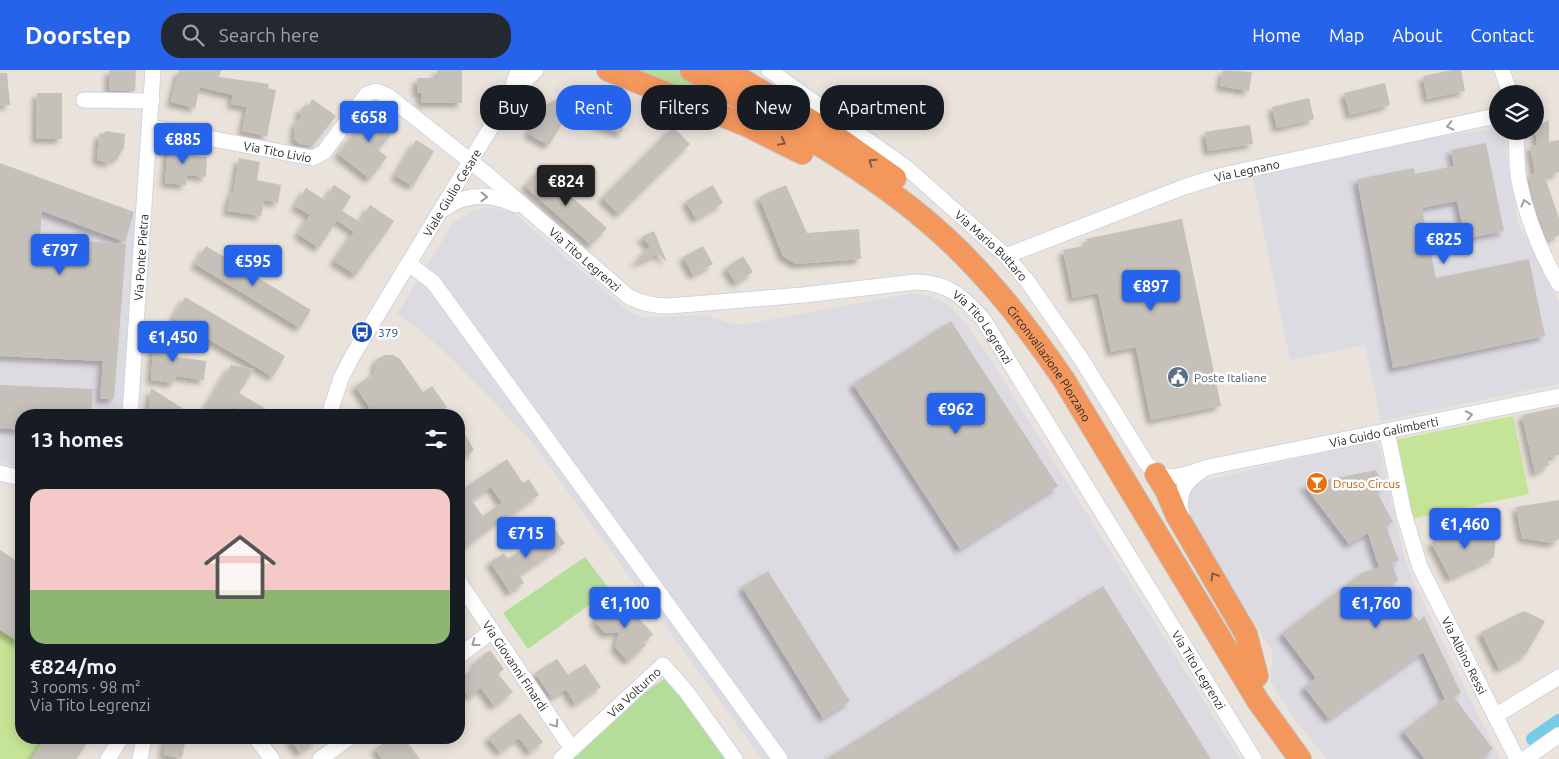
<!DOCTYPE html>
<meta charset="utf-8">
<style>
:root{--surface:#171b24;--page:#242831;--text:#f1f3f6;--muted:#9ea1a6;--line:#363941;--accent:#2563eb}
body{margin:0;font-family:Ubuntu,sans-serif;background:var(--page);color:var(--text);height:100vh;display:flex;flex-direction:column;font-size:19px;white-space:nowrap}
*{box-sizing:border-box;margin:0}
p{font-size:16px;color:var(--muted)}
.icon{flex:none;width:28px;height:28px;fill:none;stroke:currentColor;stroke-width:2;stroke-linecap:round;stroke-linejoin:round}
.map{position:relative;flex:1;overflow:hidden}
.side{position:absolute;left:15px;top:339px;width:450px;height:335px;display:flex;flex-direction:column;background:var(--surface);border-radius:20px;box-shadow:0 2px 12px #0003}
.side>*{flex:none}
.top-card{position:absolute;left:480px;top:15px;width:475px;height:45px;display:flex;gap:10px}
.buttons{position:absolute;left:1489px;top:15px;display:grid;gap:10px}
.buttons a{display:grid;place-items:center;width:55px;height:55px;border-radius:50%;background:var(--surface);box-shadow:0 2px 12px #0003;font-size:25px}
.price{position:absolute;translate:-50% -42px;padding:0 11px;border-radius:5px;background:var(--accent);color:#fff;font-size:16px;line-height:32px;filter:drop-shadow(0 1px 2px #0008)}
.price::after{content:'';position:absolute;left:50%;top:30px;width:15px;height:11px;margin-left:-8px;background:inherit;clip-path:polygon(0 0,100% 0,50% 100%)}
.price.current{background:#222;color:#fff}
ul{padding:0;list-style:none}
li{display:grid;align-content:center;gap:10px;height:265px;padding:0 15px}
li+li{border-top:1px solid var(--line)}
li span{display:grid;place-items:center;height:155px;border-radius:15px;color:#555}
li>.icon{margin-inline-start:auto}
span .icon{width:90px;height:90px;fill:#fffc;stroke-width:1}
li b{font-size:21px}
h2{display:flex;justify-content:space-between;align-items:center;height:60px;padding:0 15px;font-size:21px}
.pill{padding:0 18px;border-radius:20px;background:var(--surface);box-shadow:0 2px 12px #0003;font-size:18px;line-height:45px}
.pill.current{background:var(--accent);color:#fff}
header{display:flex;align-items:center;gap:30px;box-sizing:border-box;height:70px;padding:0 25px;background:var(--accent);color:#fff}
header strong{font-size:24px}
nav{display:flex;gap:28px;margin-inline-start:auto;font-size:18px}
.search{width:350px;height:45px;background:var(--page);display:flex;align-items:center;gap:12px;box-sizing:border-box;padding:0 18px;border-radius:20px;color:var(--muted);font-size:19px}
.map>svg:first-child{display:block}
.industrial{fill:#dddbe2}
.green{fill:#b4dd9a}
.pitch{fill:#c6e497}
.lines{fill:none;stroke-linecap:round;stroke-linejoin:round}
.canal{stroke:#74cce6;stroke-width:14}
.building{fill:#c5c0ba;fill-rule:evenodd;filter:url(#shadow)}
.minor-casing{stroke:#d0d4e0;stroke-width:17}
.highway-casing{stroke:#c3c3c3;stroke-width:24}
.minor{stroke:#fff;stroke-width:15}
.highway{stroke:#f3975d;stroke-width:22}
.oneway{stroke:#9e9e9e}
.oneway2{stroke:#835a40}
.labels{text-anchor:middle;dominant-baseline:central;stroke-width:5;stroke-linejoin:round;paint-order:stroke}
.street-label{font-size:12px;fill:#282828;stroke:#fff}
.transit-label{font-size:12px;fill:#164399;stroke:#fff;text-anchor:start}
.service-label{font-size:12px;fill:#4e5e75;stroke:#fff;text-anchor:start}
.food-label{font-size:12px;fill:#c56008;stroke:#fff;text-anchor:start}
</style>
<header>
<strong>Doorstep</strong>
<div class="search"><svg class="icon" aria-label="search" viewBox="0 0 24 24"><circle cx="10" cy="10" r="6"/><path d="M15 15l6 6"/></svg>Search here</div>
<nav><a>Home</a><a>Map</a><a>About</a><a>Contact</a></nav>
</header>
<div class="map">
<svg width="1559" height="689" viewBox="0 0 1559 689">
<defs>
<filter id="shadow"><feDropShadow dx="-4.5" dy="4.5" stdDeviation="2.5" flood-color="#0004"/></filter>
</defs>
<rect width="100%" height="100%" fill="#eae3db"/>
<path class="industrial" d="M1494,59l7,2 3,6 14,86 41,79v82l-178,37 -16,-76 -75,15 -38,-185 176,-37z
M0,94l136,52 -15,199h-100v53l-21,-6z
M488,137l26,6 106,91 10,8 12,5 64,-2 27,9h14l165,-31 18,3 20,10 17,19 18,26 255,408h-478l-231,-318 -80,-83 -30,-27 -24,-17 56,-91 21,-13z
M1371,371l8,5 25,110 12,32 84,171h-173l-29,-35 -28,-43 3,-28 -85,-138 2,-22 9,-11z"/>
<path class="green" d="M621,0h56l99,58z
M585,487l25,33 -82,59 -25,-36z
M664,609l30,34 34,46h-157l68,-63z"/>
<path class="pitch" d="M1513,346l16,78 -118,25 -17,-79z
M0,480l21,14v174h69l-14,21h-76z"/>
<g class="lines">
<path class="canal" d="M1533,669l26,-18"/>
</g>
<path class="building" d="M109,0h27l-1,21h-26z
M179,0h42l-2,7 50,7 -1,4 8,2 -9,46 -25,-5 5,-24 -16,-3 2,-9 -33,-8 -5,21 -24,-6z
M437,0h25v33h-41v-10h-4v-15h20z
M1223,0l29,2 -3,19 -29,-5z
M1452,0h9l4,21 -38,8 -4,-23z
M0,3h7l3,32 -10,1z
M1385,13l5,22 -40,10 -6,-22z
M581,22l48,20 -8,21 -54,-18 -18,30 -21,-11 15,-28 25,-12z
M37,23h25v46h-26z
M1309,28l5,21 -37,9 -5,-21z
M312,29l24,17 -23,29 -13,-1 -6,-5 1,-15 7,-8 -4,-3 7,-8 3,2z
M377,36l22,18 -21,26 9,7 -17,22 -32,-25z
M1549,50v22l10,-2v32l-14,5 14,41v17l-12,5 -12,-34 -7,-29 7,-4 -5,-27 7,-1 -2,-18z
M1250,55l3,19 -45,7 -3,-19z
M673,57l17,17 -71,70 -17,-16z
M105,61l20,3 -1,14 -7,11 -6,-1v5l-14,-3 2,-26 6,-1z
M416,70l18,11 -21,35 -18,-10z
M1486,73l18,88 -45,9 -2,-11 6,-1 -6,-27 -35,7 14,70 93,-19 16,77 -152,32 -36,-189 57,-11 1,6 39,-8 -3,-16z
M168,75l22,1 -1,9 18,2 -1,20 -19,-2 -1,10 -21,-2z
M239,88l21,4 -3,18 24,5 -3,18 -14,-3 -3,16 -34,-5 4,-18 2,1z
M0,93l134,49 -9,30 -83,-31 -2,27 86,6 -12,155h-14l3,-38 -103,-5z
M540,99l67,59 -16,17 -66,-59z
M334,115l17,11 -9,15 18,11 10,-17 24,16 -38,54 -22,-14 20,-29 -17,-12 -18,28 -21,-14 12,-19 -15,-9 11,-18 19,12z
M713,115l10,18 -27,16 -10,-18z
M786,115l21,48 52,-4 2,30 -65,5 -13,-8 -24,-59z
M1182,149l39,187 -70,14 -15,-73 -25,5 -13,-59 -25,5 -10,-48 25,-5 -2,-6z
M654,161l13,31 -9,-8 -24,10 16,-18 -9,-9z
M206,176l105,64 -11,18 -105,-64z
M703,176l10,18 -20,11 -10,-18z
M743,186l10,16 -17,11 -10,-15z
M185,227l100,59 -12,21 -100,-59z
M951,251l107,165 -98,63 -107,-165z
M154,265l12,1 2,5 10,2 -1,14 29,4 -2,19 -28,-4 -2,7 -23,-3z
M385,285h8l7,4 23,33 9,-6 15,21 -13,8h-74l10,-7 -15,-22 19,-12 3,-15z
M231,295l23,4 -15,24 37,22h-29l-14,-8 -5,8h-27z
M0,315l93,4 -2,26h-70v15l-21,-2z
M151,318l42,27h-45z
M1559,337v48l-12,2 2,8 -14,8 -13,-58z
M459,353l15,27 -15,12z
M507,389l16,24 6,-4 10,16 -35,24 -1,-1 -44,33v-59zM491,417l11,16 -19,13 -12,-16z
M1376,400l8,18 -7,4 16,30 -7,4 13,35 -7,2 6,18 -10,6 15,23 5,-2 11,13 5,-5 37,77 -7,4 39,52 -13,10h-55l-22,-28 42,-32 -22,-47 -94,67 -25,-32 12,-9 -34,-45 80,-60 17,-6 -11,-34 -19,11 -45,-59z
M1559,430v39l-8,4 -29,-5 -6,-31z
M554,458l11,15 -46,32 5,8 -14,9 -20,-30 14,-9 4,6z
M1458,459l38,4 -2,24 -44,21 -19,-36z
M0,480l21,14v79l-21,-13z
M768,501l82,130 -27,17 -81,-131z
M1103,516l108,173h-385z
M624,532l29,32 -9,9 2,2 -18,16 -13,-14 4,-15 -14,1 -11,-13 17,-15 4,4z
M1524,541l21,10 -19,33 -27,15 -18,-37z
M490,580l14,19 -6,5 15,18 -19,14 -13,-18 -12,9 -10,-14v-4l17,-13 -1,-4z
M557,589l11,16 17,-11 16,23 -26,17 -9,-15 -14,9 -17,-25z
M520,643l23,29 -13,10 -11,-14 -19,14 -12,-14z
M45,668h45l-14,21h-45z
M166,668h20l-4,20 -19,-3z
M289,668h31l-20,15z
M392,668h12l16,21h-38l-7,-10z"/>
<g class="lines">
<g class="minor-casing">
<g id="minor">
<path id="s1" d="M769,0l138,98 99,88 22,26 52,75 66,106c20,23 37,12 63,4l350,-71"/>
<path d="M1502,0l8,24"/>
<path d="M513,23l23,-23"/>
<path d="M84,30l68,1"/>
<path id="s2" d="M150,57l163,31 11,-6 43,-58 9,-3 12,5 101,80 140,121c14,7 25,9 40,9l134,-11 113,-13c33,1 46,14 67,37l271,440"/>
<path d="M1516,61c1,16 0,34 3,50 8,37 21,71 40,103"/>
<path d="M444,139c22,-16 47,-16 72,-4"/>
<path id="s3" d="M1006,186l178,-69 35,-11 267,-58 12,-1"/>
<path d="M409,194l24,18 347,477"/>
<path id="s4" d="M130,345l23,-345"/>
<path id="s5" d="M329,345l12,-37 12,-23 157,-259 8,-26"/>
<path id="s6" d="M1387,362l17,82 16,53 97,192"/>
<path d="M0,403l21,5"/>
<path d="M1182,445c-5,-19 1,-32 17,-42"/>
<path id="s7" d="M459,512l113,167"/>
<path d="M459,586l33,-25"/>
<path d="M1495,646l64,-39"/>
<path d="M256,668l16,21"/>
<path d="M108,689l13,-21"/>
<path d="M140,689l4,-21"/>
<path d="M320,689l29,-21"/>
<path id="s8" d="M561,689l102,-94 23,26 49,68"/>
<path d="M1525,689l34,-24"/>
</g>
</g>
<g class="highway-casing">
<g id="highway">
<path d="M608,0l138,55 56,28"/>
<path id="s9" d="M691,0c76,45 163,90 231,147 56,46 101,103 142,163l194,321 42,58"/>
<path d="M726,0l105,63 64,45"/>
<path d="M1156,404l10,16 10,24 70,120 11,42"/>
</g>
</g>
<use href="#minor" class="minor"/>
<use href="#highway" class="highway"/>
</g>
<defs><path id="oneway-chevron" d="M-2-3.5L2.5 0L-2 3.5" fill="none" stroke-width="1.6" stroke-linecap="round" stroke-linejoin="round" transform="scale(1.25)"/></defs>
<g class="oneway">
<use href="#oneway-chevron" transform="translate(1450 56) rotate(167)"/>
<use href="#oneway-chevron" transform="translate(484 127) rotate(2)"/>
<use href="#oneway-chevron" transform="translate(1525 133) rotate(-105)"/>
<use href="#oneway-chevron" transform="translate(1469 345) rotate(-12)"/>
<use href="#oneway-chevron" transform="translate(475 573) rotate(143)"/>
<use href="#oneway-chevron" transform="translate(555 654) rotate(56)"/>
</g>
<g class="oneway2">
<use href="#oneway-chevron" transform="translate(782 72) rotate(28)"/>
<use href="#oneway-chevron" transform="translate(872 92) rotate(-145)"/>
<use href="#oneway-chevron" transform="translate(1214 506) rotate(-121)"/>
</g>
<defs>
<g id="bus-disc" transform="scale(1.125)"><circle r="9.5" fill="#1a4fb4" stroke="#fff"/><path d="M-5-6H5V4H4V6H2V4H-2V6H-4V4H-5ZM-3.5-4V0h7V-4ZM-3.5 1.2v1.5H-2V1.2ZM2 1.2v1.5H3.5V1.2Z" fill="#fff"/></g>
<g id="civic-disc" transform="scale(1.125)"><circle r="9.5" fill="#5c6f8a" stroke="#fff"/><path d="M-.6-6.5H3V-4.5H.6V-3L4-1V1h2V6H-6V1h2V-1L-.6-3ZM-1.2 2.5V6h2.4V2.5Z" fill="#fff"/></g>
<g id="bar-disc" transform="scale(1.125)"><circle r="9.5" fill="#e8710a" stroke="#fff"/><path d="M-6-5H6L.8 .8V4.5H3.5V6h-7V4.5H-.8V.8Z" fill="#fff"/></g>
</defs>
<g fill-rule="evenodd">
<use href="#bus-disc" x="362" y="262"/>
<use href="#civic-disc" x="1178" y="307"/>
<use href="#bar-disc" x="1317" y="413"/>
</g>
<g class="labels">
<g class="street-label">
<text stroke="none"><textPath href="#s2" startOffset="130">Via Tito Livio</textPath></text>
<text stroke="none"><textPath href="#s3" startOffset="256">Via Legnano</textPath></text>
<text stroke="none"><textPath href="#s5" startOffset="255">Viale Giulio Cesare</textPath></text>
<text stroke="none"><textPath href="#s1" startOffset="284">Via Mario Buttaro</textPath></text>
<text stroke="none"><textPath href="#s4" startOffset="158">Via Ponte Pietra</textPath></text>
<text stroke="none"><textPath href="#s2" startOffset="529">Via Tito Legrenzi</textPath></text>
<text stroke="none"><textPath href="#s2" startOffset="962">Via Tito Legrenzi</textPath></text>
<text stroke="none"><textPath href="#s9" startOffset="469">Circonvallazione Plorzano</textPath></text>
<text stroke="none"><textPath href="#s1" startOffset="799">Via Guido Galimberti</textPath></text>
<text stroke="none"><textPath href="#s6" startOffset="238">Via Albino Ressi</textPath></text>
<text stroke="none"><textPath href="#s7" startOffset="101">Via Giovanni Finardi</textPath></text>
<text stroke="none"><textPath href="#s2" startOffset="1368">Via Tito Legrenzi</textPath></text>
<text stroke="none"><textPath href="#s8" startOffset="99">Via Volturno</textPath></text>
</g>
<g class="transit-label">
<text x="378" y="262">379</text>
</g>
<g class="service-label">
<text x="1194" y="307">Poste Italiane</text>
</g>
<g class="food-label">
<text x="1333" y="413">Druso Circus</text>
</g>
</g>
</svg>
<div class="buttons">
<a><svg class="icon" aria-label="layers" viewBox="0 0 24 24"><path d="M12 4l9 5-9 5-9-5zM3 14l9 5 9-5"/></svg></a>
</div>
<b class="price" style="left:369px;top:73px">€658</b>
<b class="price" style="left:183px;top:95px">€885</b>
<b class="price current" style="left:566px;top:137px">€824</b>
<b class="price" style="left:1444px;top:195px">€825</b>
<b class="price" style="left:60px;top:206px">€797</b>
<b class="price" style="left:253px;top:217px">€595</b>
<b class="price" style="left:1151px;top:242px">€897</b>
<b class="price" style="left:173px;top:293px">€1,450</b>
<b class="price" style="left:956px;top:365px">€962</b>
<b class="price" style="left:1465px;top:480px">€1,460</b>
<b class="price" style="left:526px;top:489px">€715</b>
<b class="price" style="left:625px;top:559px">€1,100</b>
<b class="price" style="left:1376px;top:559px">€1,760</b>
<div class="top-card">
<a class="pill">Buy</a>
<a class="pill current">Rent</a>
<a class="pill">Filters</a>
<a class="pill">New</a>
<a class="pill">Apartment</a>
</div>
<section class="side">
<h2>13 homes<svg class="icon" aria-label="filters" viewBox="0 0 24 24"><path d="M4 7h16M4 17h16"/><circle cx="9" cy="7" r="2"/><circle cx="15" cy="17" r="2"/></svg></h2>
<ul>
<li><span style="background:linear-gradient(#f6c9c9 65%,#8fb573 0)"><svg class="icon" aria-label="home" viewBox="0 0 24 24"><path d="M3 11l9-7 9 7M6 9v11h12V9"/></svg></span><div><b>€824/mo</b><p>3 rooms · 98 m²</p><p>Via Tito Legrenzi</p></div></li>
</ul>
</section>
</div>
